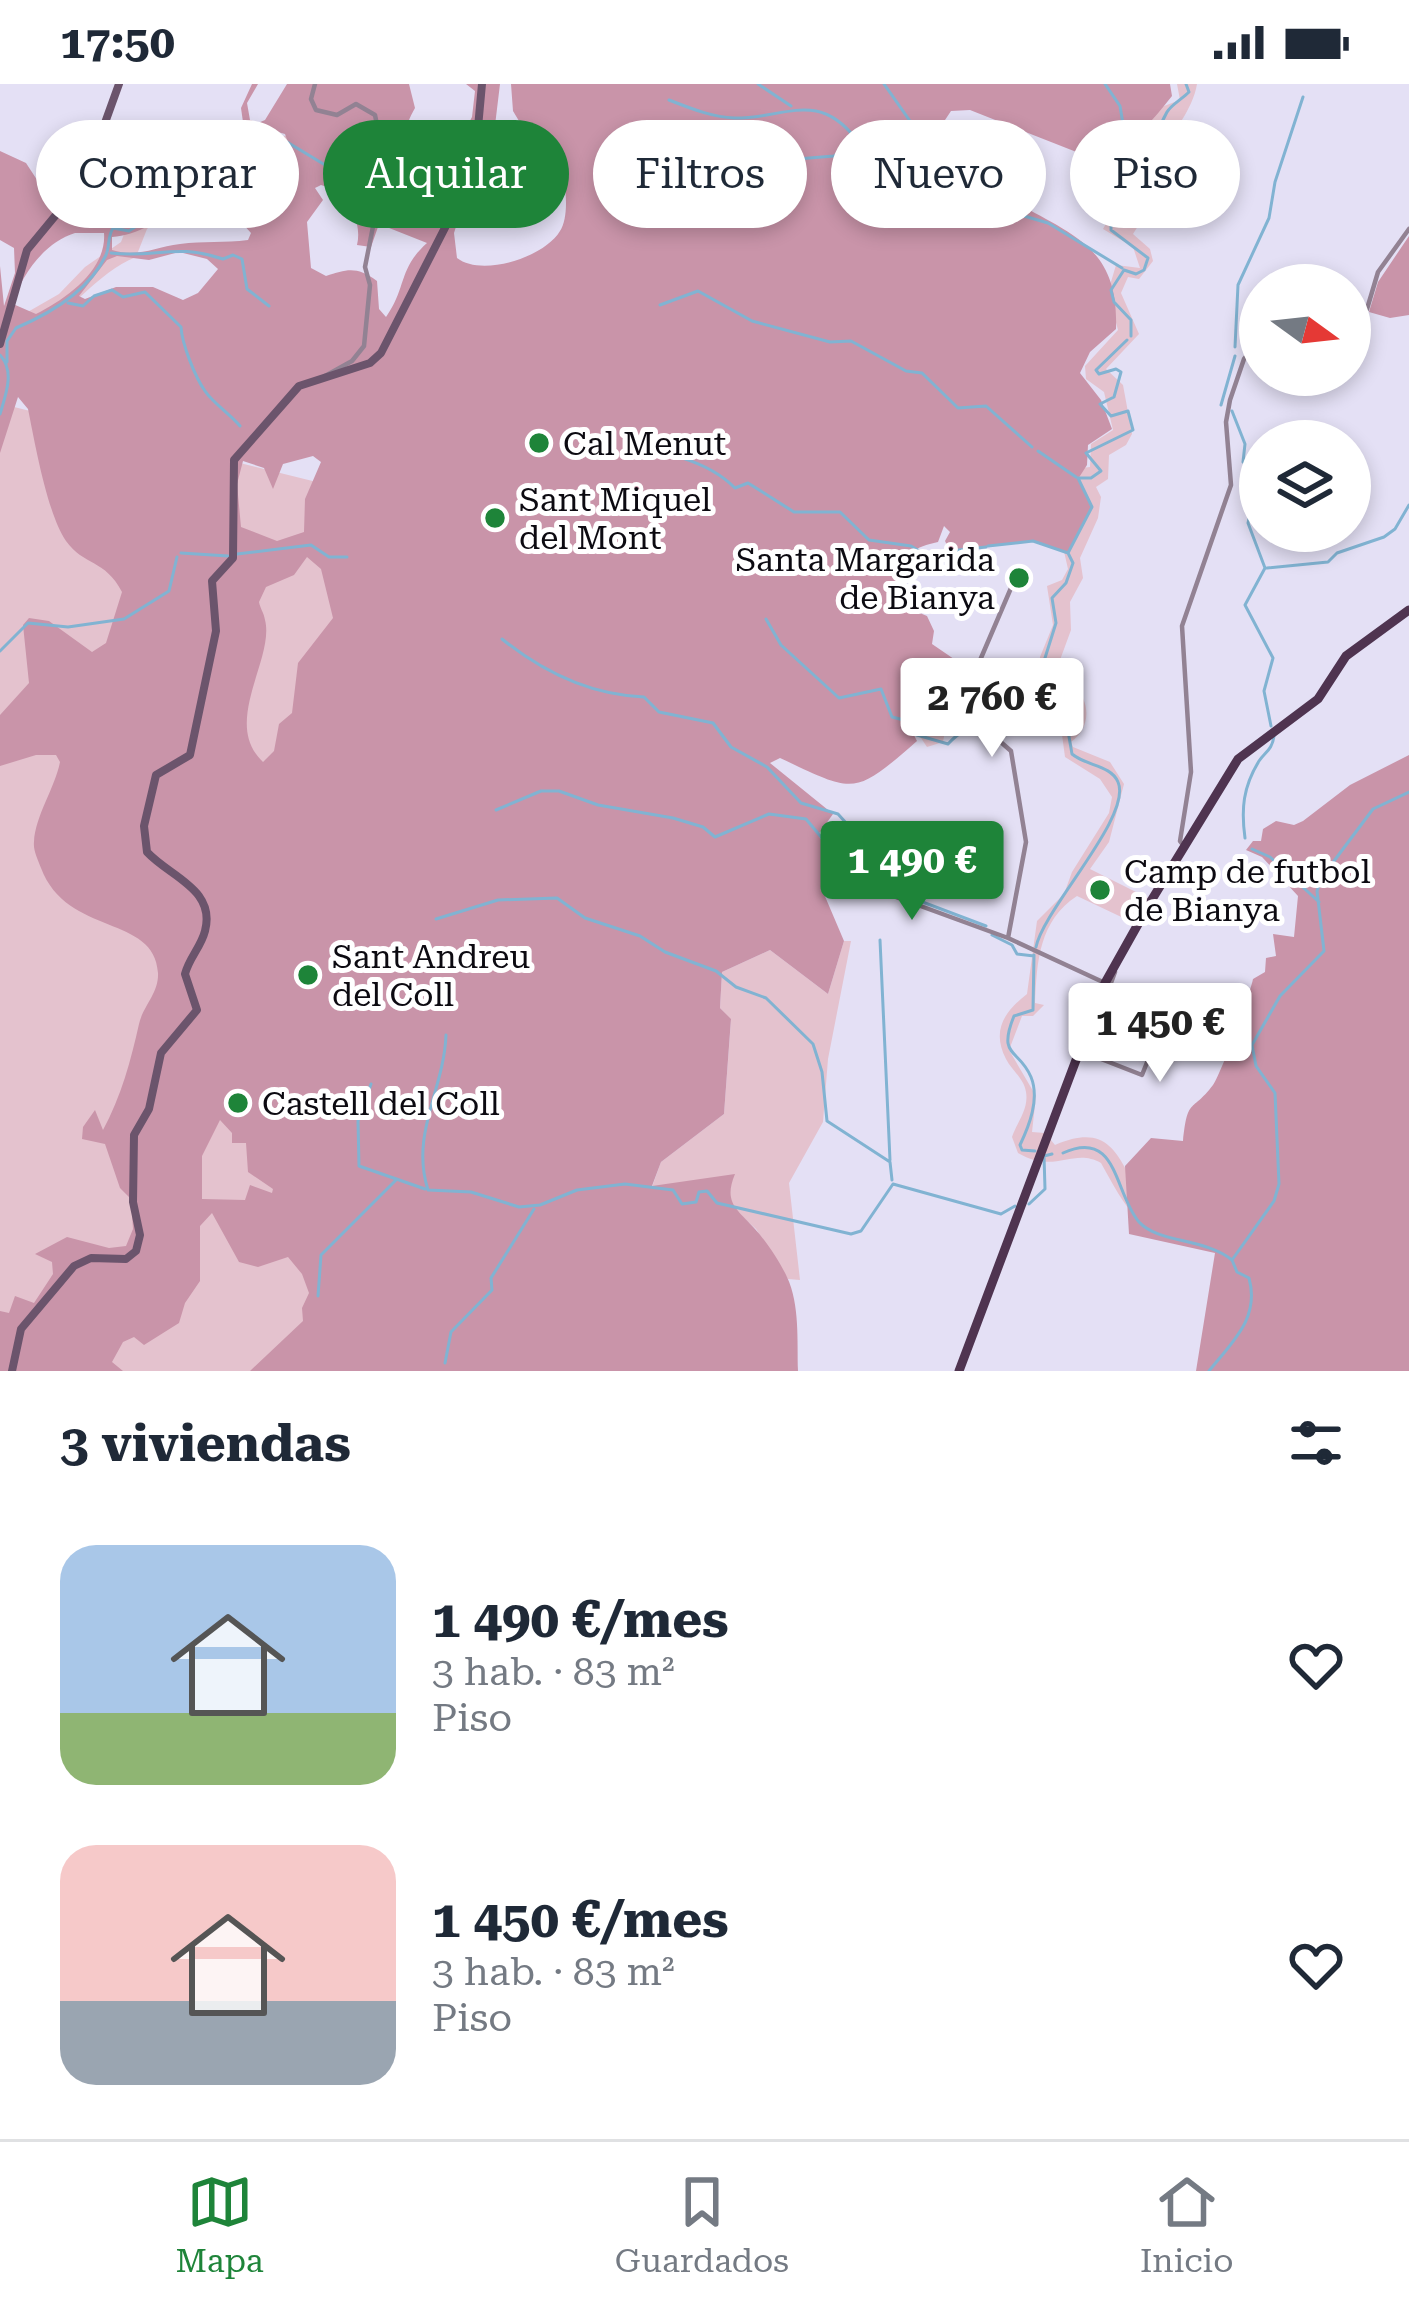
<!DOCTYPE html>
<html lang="es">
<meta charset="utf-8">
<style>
:root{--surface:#fff;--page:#f6f6f7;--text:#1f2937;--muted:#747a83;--line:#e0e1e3;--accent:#1e8439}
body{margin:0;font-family:"Roboto Serif",serif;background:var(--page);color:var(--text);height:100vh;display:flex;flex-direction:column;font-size:45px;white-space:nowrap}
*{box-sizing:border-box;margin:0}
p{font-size:39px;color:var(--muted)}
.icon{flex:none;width:66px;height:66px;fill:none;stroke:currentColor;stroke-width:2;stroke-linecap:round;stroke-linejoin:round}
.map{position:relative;height:1287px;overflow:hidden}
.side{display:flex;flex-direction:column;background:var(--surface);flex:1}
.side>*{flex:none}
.top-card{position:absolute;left:36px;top:36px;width:1338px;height:108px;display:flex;gap:24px}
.needle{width:78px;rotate:105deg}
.controls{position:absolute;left:1239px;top:180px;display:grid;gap:24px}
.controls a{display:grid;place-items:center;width:132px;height:132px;border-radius:50%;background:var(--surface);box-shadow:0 6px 18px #0003;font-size:60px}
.price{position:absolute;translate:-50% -102px;padding:0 27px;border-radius:12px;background:#fff;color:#222;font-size:39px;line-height:78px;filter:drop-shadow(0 3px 6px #0008)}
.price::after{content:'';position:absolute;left:50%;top:72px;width:36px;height:27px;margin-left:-18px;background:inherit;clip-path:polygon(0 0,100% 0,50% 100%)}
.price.on{background:var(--accent);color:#fff}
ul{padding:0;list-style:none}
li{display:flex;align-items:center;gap:36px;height:300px;padding:0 60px}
li span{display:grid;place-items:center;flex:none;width:336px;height:240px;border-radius:36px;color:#555}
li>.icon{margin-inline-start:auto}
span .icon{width:144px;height:144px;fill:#fffc;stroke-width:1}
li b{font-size:51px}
h2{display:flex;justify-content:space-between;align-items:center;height:144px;padding:0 60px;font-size:51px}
.pill{padding:0 42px;border-radius:54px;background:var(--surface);box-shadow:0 6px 18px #0003;font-size:42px;line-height:108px}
.pill.on{background:var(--accent);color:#fff}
.status{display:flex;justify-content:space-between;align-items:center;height:84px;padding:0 60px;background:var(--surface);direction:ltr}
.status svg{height:33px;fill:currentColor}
.tabs{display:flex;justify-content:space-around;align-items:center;height:168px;border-top:3px solid var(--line);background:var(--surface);font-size:33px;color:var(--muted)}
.tabs a{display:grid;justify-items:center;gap:6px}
.tabs .on{color:var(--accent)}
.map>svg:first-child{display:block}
.green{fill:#e4c2ce}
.forest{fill:#c994a9;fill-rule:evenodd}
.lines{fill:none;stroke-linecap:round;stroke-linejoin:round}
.stream{stroke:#81b3d2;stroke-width:3}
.street{stroke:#928293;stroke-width:4.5}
.secondary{stroke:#6b546c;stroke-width:8}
.primary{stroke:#4f3450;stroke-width:9}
.poi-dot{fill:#1e8439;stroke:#fff;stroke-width:4.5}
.labels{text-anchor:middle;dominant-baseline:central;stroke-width:10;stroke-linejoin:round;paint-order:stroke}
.poi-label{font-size:33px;fill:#0c0a11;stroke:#fff;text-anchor:start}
</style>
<div class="status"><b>17:50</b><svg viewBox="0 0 49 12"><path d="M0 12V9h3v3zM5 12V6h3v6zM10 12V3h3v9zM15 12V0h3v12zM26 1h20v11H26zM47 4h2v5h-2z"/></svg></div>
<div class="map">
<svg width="1409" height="1287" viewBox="0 0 1409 1287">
<rect width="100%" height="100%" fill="#e4e0f5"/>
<path class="green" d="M1177,0h20c-4,26 -27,52 -41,76 -10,15 -24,19 -27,39l18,13 -14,22 17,15 3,12 -14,18 -11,-2 -7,16 18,41 -33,35 17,16 9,49 -6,11 -17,10 -1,24 -12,8 5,10 -3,21 -18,40 3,20 -13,24 1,28 -11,30 -2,22 16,3c17,18 17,42 -3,57l2,5 37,15 14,22 -15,58 -19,27 58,29 -14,25 -57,-27c-38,25 -40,65 -42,107l9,2 -11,11h-11l-13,34 27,46 -4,36 13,1 10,12c72,-31 63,40 104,70 28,20 62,4 88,32 17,72 14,66 -26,124h-24l42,-58 -10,-57c-11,-11 -21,-9 -36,-12 -54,-8 -67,-36 -92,-81 -28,-16 -46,12 -83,-10l-6,-16c5,-15 17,-28 14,-45 -2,-14 -14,-21 -20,-33 -15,-29 -1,-48 21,-65l10,-73 27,-27 8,-22 37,-59 3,-16 -12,-18 -35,-22 -5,-37 -23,-28 3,-35 13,-32 -6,-39 15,-6 6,-11 -5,-22 18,-47 -15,-20 8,-11 16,-2 1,-23 22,-14 -9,-38 -18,-13 -1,-13 33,-36 -10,-38 8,-27 24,3 -7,-21 -30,-18 13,-23 -25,-18 -2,-13 7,-10 22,-5 30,-48 32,-12z
M289,51l135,22h27l37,-9 47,2 2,20 -49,-3 -34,9h-31l-135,-21 -45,12 -35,-3 -27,16 -15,31 -19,18 -11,28c-40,16 -64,56 -104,75l-22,74 476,118 -24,48 -9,41 -13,30 -10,80 2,49 -21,63v30l-12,49v39l120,164v62l-180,192h-339v-1013l19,-41 40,-23 26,-27 36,-25 9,-23 20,-19 17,-34 38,-21 37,2z
M971,587l7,24 -27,3 -8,44 -16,5 -8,-12z
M844,857h7l-23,118 -5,63 -34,61 11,97 -12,-1 -32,-50 -22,-20 -6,-18 -76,-4 9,-25 63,-48 7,-94 -11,-12 2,-36 48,-22 58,44z"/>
<path class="forest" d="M252,0h6l-11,19 3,17 8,3 7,-3 22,-36h122l6,24c-14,24 -14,42 14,53l17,-31h6l5,15 15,-28 3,-26 -9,-7h34l-7,58 -19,62 -13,7 -7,22 3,25c24,19 87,0 103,-27 11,-17 5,-58 -3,-75l-19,40h-7l3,-50 -21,-35 -2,-27h659l2,12c-28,35 -46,58 -93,57l-109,-43 -19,1 -12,18 1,21 70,49c62,36 109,47 106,130l-26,23 -10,21 21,27 11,29 -24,16 -1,20 -9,14 14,28 -24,46 -35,-12 -83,10 -5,-10 5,-9 -6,-6 -6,16c-23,5 -34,11 -42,34l8,3 11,32 12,5 7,15 -2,13 38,26 -65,48 12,23c-64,56 -62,52 -137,17l-10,5 63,51 -15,21 21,29 -15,30 20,47 -16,53 -58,-44 -48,22 -2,36 11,11 -7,95 -63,48 -9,24 83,-12c-12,29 2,35 20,55 11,12 25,33 32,48 13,28 10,64 11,94h-548l53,-50 -1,-13 7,-15 -7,-19 -14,-17 -30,10 -19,-5 -27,-49 -12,13v55l-15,22 -6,20 -35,22 -10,-8 -11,5 -11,20 11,9h-123v-60l9,2 6,-17 19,7 19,-29 -1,-12 -17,-8 32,-17 42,11 17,-2 7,-17 -2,-30 -11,-11 -15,-44 -23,-5 1,-12 12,-17 8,20c18,-33 28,-70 36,-106 4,-18 20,-31 19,-51 -3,-59 -91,-36 -117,-105 -3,-8 -8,-18 -7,-26 1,-26 21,-54 26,-80l-4,-7h-20l-36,11v-51l29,-32 -6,-58 6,-7 20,3 43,31 14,-9 16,-51c-17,-33 -38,-26 -56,-51 -19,-28 -31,-98 -38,-132l-10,-12 -18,56v-187l4,40 11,-33 -1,-25 -14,-8v-89l26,12 17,26 29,-1 16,7c22,-9 33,-17 36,-41l-16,15 11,-30 21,-18 47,8 1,9 9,6 92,1 -4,-11 -42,-12 -2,-14zM390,94l25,16 17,-14 15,3 7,9 -8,20 -27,-7 -21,13 -8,-2 -9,-21zM195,95c26,14 37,32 56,54l-3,7c-23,3 -45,1 -68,4 -25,3 -42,14 -68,6v-13c25,-2 49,-15 65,-37 8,-11 6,-16 18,-21zM321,101c25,7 42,35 36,60l14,2 8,-23 48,19c-29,26 -20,44 -41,74l-7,-8 -2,-28c-20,-15 -30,-12 -51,-5l-15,-8 -4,-46 16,-22 -8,-12zM75,149h29c3,37 -38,66 -68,81l-23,-10c8,-29 32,-62 62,-71zM179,168l28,7 11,10 -20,24 -15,7 -30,-13h-37l-31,12 -6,-3 28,-36 10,-4 32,4zM313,372l8,6 -16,37 -1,33 -27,9 -36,-14 -4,-43 6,-23 21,7 9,21 10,-25zM307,473l14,12 12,49 -35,45 -6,50 -13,11 -5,27 -11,11c-42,-39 12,-103 2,-142 -1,-7 -5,-12 -6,-18l7,-15 28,-12zM220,1036l12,13v10h14l2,29 25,17 -1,4 -22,-8 -5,15 -43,-1v-43z
M1409,152v79l-19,3 -21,-6 9,-30z
M1409,671v616h-213l19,-118 -86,-19 -4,-68 26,-28 32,3c5,-45 8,-27 30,-56 8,-11 37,-91 40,-106l12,-7 1,-14 10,-2 -3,-22 21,3 4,-41 -36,-39 -16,-7 7,-9h8l2,-12 13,-8 18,4 9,-4 47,-36z"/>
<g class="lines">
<path class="stream" d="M758,0l33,22
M884,0l40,57
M1105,0l15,22 9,54
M669,16c21,8 42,17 65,18 50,1 83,-29 122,21
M1007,127l41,12 74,45
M631,137l111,-36 55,-26 37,-3 33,-22h37l20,7 78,69
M111,169c46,5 65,-10 112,6l10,-4 9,4 5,30 22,17
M68,219l15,3 11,-10 18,-6 11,7 22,-5 36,35c1,17 14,50 24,64 8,12 25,23 35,35
M660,221l38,-14 54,30 78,21 21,-1 55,30 16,2 36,35 28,-2 46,41
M1131,252v-16l-17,-18 -3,-12 13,-20 12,4 8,-4 4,-12 -37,-28v-7l33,-10 -46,-38 15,-14c52,-8 32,-10 54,-49 4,-7 15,-13 22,-20l-3,-8
M1235,263l3,-62 31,-67 6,-36 28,-85
M0,271c15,16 6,39 0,59
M7,278v-21l9,-13c33,-14 73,-37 90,-73 4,-9 1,-17 7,-27l16,3c35,-21 37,-51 60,-83l98,-6 48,29 30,41
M1221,321l14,-49
M1232,327l13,33 -2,18 16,11 -11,50 17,45 -20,37 28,53 -9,33 7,35
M1038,367l38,26
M624,368c36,-5 85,10 111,36l13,-5 46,29h46l29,28 42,6 20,12 10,-6 45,-5
M988,462l45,-5 35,12
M181,469l47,3
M237,470l74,-9 18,12h18
M1267,484l61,-6 9,-9 47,-16 11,-8 14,-24
M766,535l15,26 58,53 42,-9 11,28 12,3 13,15 31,9c11,-12 19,-17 36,-13
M502,555c41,33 88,56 142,58l15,15 54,11 18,24 36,20 34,36 37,11 18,20 4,19 8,9
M0,567l28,-28 40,4 56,-8 45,-28 8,-34
M995,649l59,-6 13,6
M496,726l45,-19h18l39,14 75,13 30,9 12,10 54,-23 37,5 36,43 29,3 12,8 3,11 10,8 90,34
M1245,754c-4,-29 -2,-51 14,-77 7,-10 13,-11 15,-25
M1252,765l18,8 49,45
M436,835l62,-19 59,-2 28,20 55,18 25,16 51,19 20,16 30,11 47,46 9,28 5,49 63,41 2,18
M992,851l20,10 5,9 17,2
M880,856l10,220
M1036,863c8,-39 97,-131 82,-165 -7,-17 -32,-16 -46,-28l-4,-23 7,-11 -31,-17 -5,-26 17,-54 -4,-25 14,-15 7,-20 -5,-10 24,-46 -14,-29h13l10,-7 -15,-18 47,-23 -5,-19 -17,5 -11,-12 14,-7 7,-25 -5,-3 -17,5 -3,-4 31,-30
M1034,871l-1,55 -19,6c-17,42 5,32 17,61 9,22 -2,49 -11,68l2,5 13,1
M446,951c-2,55 -36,99 -18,155l43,2 48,15 21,-2 37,-15 48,-6 48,6 9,14 14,-2 3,-10 8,-1 10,12 134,31 10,-3 32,-47 108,30 14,-8
M371,1000l-13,37 1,45 66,23
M1063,1069c55,-25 51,40 76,69 19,21 66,16 93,38
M1029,1120l16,-15 -1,-33 8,-2
M318,1212l3,-41 76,-76
M445,1279l6,-31 41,-42 -1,-12 43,-69
M1209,1287c24,-30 51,-53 40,-93l-12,-6 -5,-12 42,-59 5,-17 -4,-91 -19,-27 -4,-21 28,-49 44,-45 -7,-60 5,-14 51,-68 36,-17"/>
<path class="street" d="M315,0l-4,15 5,11 21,5 19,-11 19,11 10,51 -20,101 5,18 -6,61 -12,15 -27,15
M1350,230l17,-5 11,-37 31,-43
M1184,762l-4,-5 11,-69 -9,-146 49,-141 -5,-63 4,-22 14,-41 16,-20
M849,779l14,21 11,5 134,49 97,45
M1008,854l18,-96 -15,-91 -24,-21 1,-23 -13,-35 36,-84
M1122,904l-26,69 46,18 10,-25 -12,-34
M1089,943l5,2 21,-57
M1101,958l25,10 23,-60 -44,-7"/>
<path class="secondary" d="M0,260l27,-94 57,-69 35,-97
M12,1287l9,-42 53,-63 17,-8 35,1 10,-8 4,-16 -7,-33 1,-67 15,-26 12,-56 36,-43 -12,-36c4,-16 16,-27 20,-43 11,-42 -35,-54 -58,-79l-3,-26 12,-51 34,-20 26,-124 -4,-50 21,-23 1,-98 65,-74 71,-23 11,-10 93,-182 8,-87"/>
<path class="primary" d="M959,1287l146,-388 46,-82 87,-142 80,-60 28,-43 63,-46"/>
</g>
<g class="poi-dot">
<circle cx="539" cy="359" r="12"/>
<circle cx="495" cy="434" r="12"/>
<circle cx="1019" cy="494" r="12"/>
<circle cx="1100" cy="806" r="12"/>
<circle cx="308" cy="891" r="12"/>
<circle cx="238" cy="1019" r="12"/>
</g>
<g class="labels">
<g class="poi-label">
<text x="563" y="359">Cal Menut</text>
<text x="519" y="415">Sant Miquel<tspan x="519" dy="38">del Mont</tspan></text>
<text x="995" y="475" text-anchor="end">Santa Margarida<tspan x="995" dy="38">de Bianya</tspan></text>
<text x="1124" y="787">Camp de futbol<tspan x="1124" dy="38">de Bianya</tspan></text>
<text x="332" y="872">Sant Andreu<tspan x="332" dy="38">del Coll</tspan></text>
<text x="262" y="1019">Castell del Coll</text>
</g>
</g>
</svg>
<div class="controls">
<a><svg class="needle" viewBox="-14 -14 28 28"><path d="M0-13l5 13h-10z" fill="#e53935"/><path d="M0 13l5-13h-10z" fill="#747a83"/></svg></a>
<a><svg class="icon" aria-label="layers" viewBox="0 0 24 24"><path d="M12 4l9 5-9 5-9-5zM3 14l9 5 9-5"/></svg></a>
</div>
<b class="price" style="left:992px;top:676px">2 760 €</b>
<b class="price on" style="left:912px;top:839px">1 490 €</b>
<b class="price" style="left:1160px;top:1001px">1 450 €</b>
<div class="top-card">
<a class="pill">Comprar</a>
<a class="pill on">Alquilar</a>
<a class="pill">Filtros</a>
<a class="pill">Nuevo</a>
<a class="pill">Piso</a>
</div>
</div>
<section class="side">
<h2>3 viviendas<svg class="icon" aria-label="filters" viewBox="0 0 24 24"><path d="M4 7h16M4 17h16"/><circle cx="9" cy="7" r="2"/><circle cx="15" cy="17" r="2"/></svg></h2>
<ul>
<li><span style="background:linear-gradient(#a9c7e8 70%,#8fb573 0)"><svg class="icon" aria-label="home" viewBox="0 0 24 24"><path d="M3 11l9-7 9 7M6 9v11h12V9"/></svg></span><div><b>1 490 €/mes</b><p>3 hab. · 83 m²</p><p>Piso</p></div><svg class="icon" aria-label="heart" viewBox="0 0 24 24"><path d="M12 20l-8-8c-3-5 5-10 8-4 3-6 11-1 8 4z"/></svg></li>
<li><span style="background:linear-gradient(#f6c9c9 65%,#9aa5b1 0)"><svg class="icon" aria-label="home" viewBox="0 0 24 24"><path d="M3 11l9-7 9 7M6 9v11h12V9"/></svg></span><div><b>1 450 €/mes</b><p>3 hab. · 83 m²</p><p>Piso</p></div><svg class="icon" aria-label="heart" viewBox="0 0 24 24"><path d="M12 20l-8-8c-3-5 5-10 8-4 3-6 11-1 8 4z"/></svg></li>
</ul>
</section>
<nav class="tabs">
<a class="on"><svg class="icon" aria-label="map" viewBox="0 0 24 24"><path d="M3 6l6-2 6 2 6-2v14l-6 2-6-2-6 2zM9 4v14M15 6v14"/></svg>Mapa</a>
<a><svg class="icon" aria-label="saved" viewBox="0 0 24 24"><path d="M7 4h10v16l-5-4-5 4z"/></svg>Guardados</a>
<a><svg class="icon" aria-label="home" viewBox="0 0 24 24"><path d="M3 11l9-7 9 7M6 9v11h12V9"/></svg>Inicio</a>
</nav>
